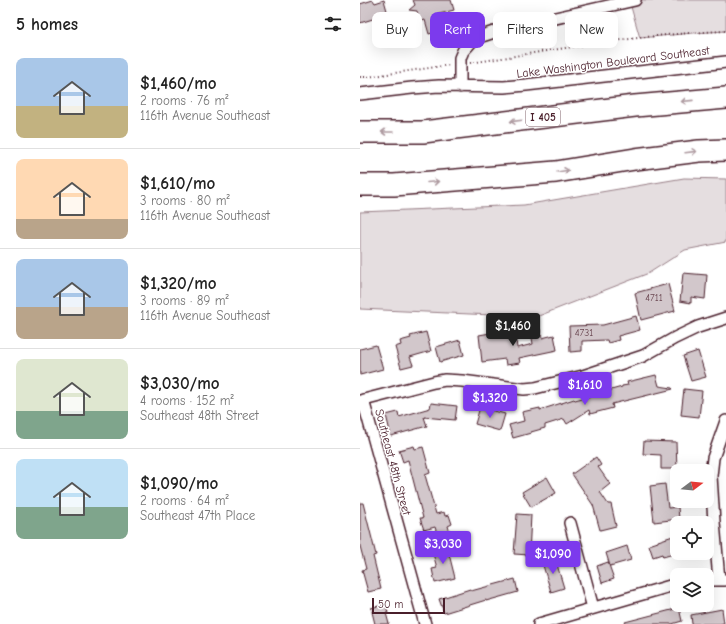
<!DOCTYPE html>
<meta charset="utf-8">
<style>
:root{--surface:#fff;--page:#f6f6f6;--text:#222;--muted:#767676;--line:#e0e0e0;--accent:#7c3aed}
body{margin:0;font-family:"Comic Neue",sans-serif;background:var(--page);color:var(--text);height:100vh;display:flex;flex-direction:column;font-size:15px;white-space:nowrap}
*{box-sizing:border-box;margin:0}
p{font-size:13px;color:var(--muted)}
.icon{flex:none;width:22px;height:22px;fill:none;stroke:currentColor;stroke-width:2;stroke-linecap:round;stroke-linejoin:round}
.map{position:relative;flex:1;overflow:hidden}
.drawer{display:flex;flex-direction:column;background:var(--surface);width:360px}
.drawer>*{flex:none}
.guide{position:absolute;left:12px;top:12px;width:294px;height:36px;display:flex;gap:8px}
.needle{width:26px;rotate:74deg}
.buttons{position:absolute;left:310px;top:464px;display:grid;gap:8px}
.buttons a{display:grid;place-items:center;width:44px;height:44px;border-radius:8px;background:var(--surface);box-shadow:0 4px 16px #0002;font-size:20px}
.scale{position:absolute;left:12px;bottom:10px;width:73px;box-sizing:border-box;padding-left:4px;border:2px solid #4a1f2b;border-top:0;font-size:11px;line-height:14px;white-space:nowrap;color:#4a1f2b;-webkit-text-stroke:3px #fff;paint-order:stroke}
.price{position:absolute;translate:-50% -34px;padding:0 9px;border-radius:4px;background:var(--accent);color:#fff;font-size:13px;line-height:26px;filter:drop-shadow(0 1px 2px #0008)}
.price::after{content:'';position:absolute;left:50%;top:24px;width:12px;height:9px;margin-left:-6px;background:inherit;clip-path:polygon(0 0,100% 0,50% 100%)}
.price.on{background:#222;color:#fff}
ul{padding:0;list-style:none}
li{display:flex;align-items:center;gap:12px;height:100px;padding:0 16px}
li+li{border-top:1px solid var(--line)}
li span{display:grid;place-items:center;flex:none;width:112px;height:80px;border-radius:8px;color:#555}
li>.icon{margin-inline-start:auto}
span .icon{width:48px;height:48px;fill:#fffc;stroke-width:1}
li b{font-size:17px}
h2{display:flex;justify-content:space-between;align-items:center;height:48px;padding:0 16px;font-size:17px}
.tag{padding:0 14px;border-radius:8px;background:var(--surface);box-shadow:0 4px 16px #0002;font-size:14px;line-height:36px}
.tag.on{background:var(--accent);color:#fff}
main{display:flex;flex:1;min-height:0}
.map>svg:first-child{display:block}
.green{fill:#e5dee0;stroke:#987e86}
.building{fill:#d2c7cb;stroke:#4a1f2b}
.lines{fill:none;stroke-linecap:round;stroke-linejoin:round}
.minor-casing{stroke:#4a1f2b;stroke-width:14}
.motorway-casing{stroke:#4a1f2b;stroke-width:24}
.path{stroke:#4a1f2b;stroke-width:2;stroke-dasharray:1 3;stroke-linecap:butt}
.minor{stroke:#fff;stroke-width:11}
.motorway{stroke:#fff;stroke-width:21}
.oneway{stroke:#ae9aa0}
.labels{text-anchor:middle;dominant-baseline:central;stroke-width:3;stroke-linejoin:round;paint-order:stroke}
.number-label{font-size:10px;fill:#6c4953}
.shield{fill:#fff;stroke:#80626b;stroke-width:1}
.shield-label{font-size:11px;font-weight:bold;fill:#4a1f2b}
.street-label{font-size:12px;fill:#4a1f2b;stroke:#fff}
</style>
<main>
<section class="drawer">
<h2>5 homes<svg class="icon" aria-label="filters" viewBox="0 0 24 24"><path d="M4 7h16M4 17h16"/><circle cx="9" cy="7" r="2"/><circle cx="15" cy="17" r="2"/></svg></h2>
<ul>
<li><span style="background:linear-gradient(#a9c7e8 60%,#c2b280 0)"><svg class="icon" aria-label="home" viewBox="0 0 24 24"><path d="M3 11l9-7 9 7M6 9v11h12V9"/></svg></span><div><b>$1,460/mo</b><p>2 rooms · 76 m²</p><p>116th Avenue Southeast</p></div></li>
<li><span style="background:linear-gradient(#ffd9b3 75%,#b9a48a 0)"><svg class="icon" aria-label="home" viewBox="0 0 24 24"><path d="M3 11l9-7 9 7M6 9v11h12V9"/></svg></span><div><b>$1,610/mo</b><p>3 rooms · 80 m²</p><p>116th Avenue Southeast</p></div></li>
<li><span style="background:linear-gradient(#a9c7e8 60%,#b9a48a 0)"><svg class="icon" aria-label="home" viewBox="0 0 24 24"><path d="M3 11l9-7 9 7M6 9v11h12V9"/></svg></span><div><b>$1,320/mo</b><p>3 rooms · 89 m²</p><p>116th Avenue Southeast</p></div></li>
<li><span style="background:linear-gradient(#dfe7d0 65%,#7fa58c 0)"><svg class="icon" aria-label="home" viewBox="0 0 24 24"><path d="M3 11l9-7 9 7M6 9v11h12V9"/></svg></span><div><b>$3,030/mo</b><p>4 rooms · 152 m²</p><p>Southeast 48th Street</p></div></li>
<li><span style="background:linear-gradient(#bfe0f5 60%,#7fa58c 0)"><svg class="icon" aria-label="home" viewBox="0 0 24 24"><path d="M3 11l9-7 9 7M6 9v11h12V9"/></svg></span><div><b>$1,090/mo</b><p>2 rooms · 64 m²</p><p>Southeast 47th Place</p></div></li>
</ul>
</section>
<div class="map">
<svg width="366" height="624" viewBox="0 0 366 624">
<rect width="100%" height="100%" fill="#fff"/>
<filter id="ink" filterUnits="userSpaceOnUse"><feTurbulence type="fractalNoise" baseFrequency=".025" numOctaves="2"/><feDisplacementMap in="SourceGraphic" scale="8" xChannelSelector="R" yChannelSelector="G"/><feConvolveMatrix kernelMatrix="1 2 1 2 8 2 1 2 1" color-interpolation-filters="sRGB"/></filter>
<g filter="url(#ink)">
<path class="green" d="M269,0h97v31l-33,2 -53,5z
M324,178l42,1v63l-41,8 -36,23 -113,44 -176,-8v-97l164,-7z"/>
<path class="building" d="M13,0l2,3 9,-3 10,36 -12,3 -6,-21 -16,5v-19z
M53,0h38l3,10 -19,5 4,16 -10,3 -4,-14 -6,2 -2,-11 -8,-1 6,-5z
M83,33h11v10h-11z
M323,273l24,2 -2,24 -14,-2v6l-11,-2z
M308,284l7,27 -34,9 -6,-27z
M276,316l4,14 -22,6 1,4 -11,3 -1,-3 -25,1v10l-12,1 -1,-26 34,-1z
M180,329l2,9 12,-3 3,15 -38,8 1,5 -14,2 -1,-6 -23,3 -3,-27 17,-3v3l19,-2 2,15 16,-4 -2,-13z
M66,332l5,19 -21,6 3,8 -12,3 -6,-21 6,-2 -1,-4 11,-3 -1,-2z
M100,340l4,15 -24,7 -4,-15z
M16,345l7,24 -23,6v-26z
M338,351l8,26 -15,4 -8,-25z
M296,375l3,11 13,2 1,1 -61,15 1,4 -23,6 -1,-4 -22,14 -3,-5 -19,6v3l-14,4v1l-18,5 -4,-13 15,-4 -2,-9 18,-4v2l34,-11 1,1 47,-13v-1l6,-1 -1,-3z
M324,389l18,2 -3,26 -18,-2z
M71,403l26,3 -2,14 -31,-3 3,9 -36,10 -5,-21 12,-3 1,5 31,-9z
M120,407l25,7 -5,17 -25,-7z
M284,441l32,1 1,27h-16v-14l-18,-1z
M54,446l1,3 8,-2 7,26 -5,2 11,39 8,-2 1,4 4,-1 3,9 -4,2 3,10 -12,4 -4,-13 -11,3 -4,-12h3l-15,-58 -5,2 -4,-12z
M236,457l5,8 -3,2 12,17 -10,8 8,12h3l5,22 -16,4 -7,-25 -21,-31z
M187,477l9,16 -25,14 -9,-15z
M305,484l3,24 10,-1 1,12 -25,3 -4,-36z
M0,503h3l13,52 -3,1 8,33 -13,3 -6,-22 4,-1 -6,-23z
M157,514l14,1 -2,40 -15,-1z
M313,536l4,14v3l-14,4 -1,-3 -9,3 -4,-12 9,-3v-1z
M87,546l8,32 -20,5 -3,-14 5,-1 -5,-18z
M267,546l4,14 -21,6 -4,-13z
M195,558l9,30 -13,4 -9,-30z
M248,562l6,17 -12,4 -5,-17z
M155,579l3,13 -32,9v-1l-42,13 -5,-14 31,-10 1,2z
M26,604l2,9h-2l3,11h-14l-4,-16z
M319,608l3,13 -10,3h-46l-1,-2z
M362,609l2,14 -4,1h-28l-1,-9z"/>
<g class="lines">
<g class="minor-casing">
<path id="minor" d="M100,87v-29l3,-7 8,-9 5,-4 18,-6 141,-32
M0,94l52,-6 27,-2 65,1 22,-2 200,-23
M3,400l62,224
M0,401l74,-19 11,-2 17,1 62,8 11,-1 48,-12 60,-20 32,-18 23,-11 28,-9
M210,523l23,85
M347,580h18
M359,580l-5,-58 -3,-46 2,-18 13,-37
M179,624l138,-40"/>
</g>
<g class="motorway-casing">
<path id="motorway" d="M0,132h63l212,-26 91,-8
M0,185h34l162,-13 79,-13 64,-8 27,-1"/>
</g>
<path class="path" d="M110,63c85,-13 170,-29 256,-32
M0,77h7l83,-12"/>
<use href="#minor" class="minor"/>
<use href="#motorway" class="motorway"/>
</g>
<defs><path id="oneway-shaft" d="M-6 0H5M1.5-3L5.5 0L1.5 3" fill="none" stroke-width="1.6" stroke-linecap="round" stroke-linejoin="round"/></defs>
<g class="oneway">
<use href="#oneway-shaft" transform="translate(327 101) rotate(174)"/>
<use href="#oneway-shaft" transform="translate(156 121) rotate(173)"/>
<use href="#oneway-shaft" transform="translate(27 132) rotate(180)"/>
<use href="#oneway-shaft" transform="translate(331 152) rotate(-7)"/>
<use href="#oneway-shaft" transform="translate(203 171) rotate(-9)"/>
<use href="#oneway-shaft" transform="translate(73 182) rotate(-5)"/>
</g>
</g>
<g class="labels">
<g class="number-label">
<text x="294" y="298">4711</text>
<text x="224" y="333">4731</text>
</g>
<rect class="shield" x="166" y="108" width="34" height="18" rx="3"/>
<g class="shield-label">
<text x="183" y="117">I 405</text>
</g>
<g class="street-label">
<text transform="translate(253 62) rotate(-7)">Lake Washington Boulevard Southeast</text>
<text transform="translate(33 462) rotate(75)">Southeast 48th Street</text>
</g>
</g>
</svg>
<div class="buttons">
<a><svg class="needle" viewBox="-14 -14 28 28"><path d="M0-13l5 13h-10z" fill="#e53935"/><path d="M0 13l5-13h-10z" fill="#767676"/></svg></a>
<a><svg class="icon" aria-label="locate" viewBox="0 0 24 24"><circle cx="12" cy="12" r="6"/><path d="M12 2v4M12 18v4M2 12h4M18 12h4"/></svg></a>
<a><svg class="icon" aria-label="layers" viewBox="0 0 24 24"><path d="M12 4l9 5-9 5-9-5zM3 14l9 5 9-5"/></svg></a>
</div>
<div class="scale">50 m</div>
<b class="price on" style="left:153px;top:347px">$1,460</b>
<b class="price" style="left:225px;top:406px">$1,610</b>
<b class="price" style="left:130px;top:419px">$1,320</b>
<b class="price" style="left:83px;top:565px">$3,030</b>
<b class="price" style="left:193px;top:575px">$1,090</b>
<div class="guide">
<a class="tag">Buy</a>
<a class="tag on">Rent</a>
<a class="tag">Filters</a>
<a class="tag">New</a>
</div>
</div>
</main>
